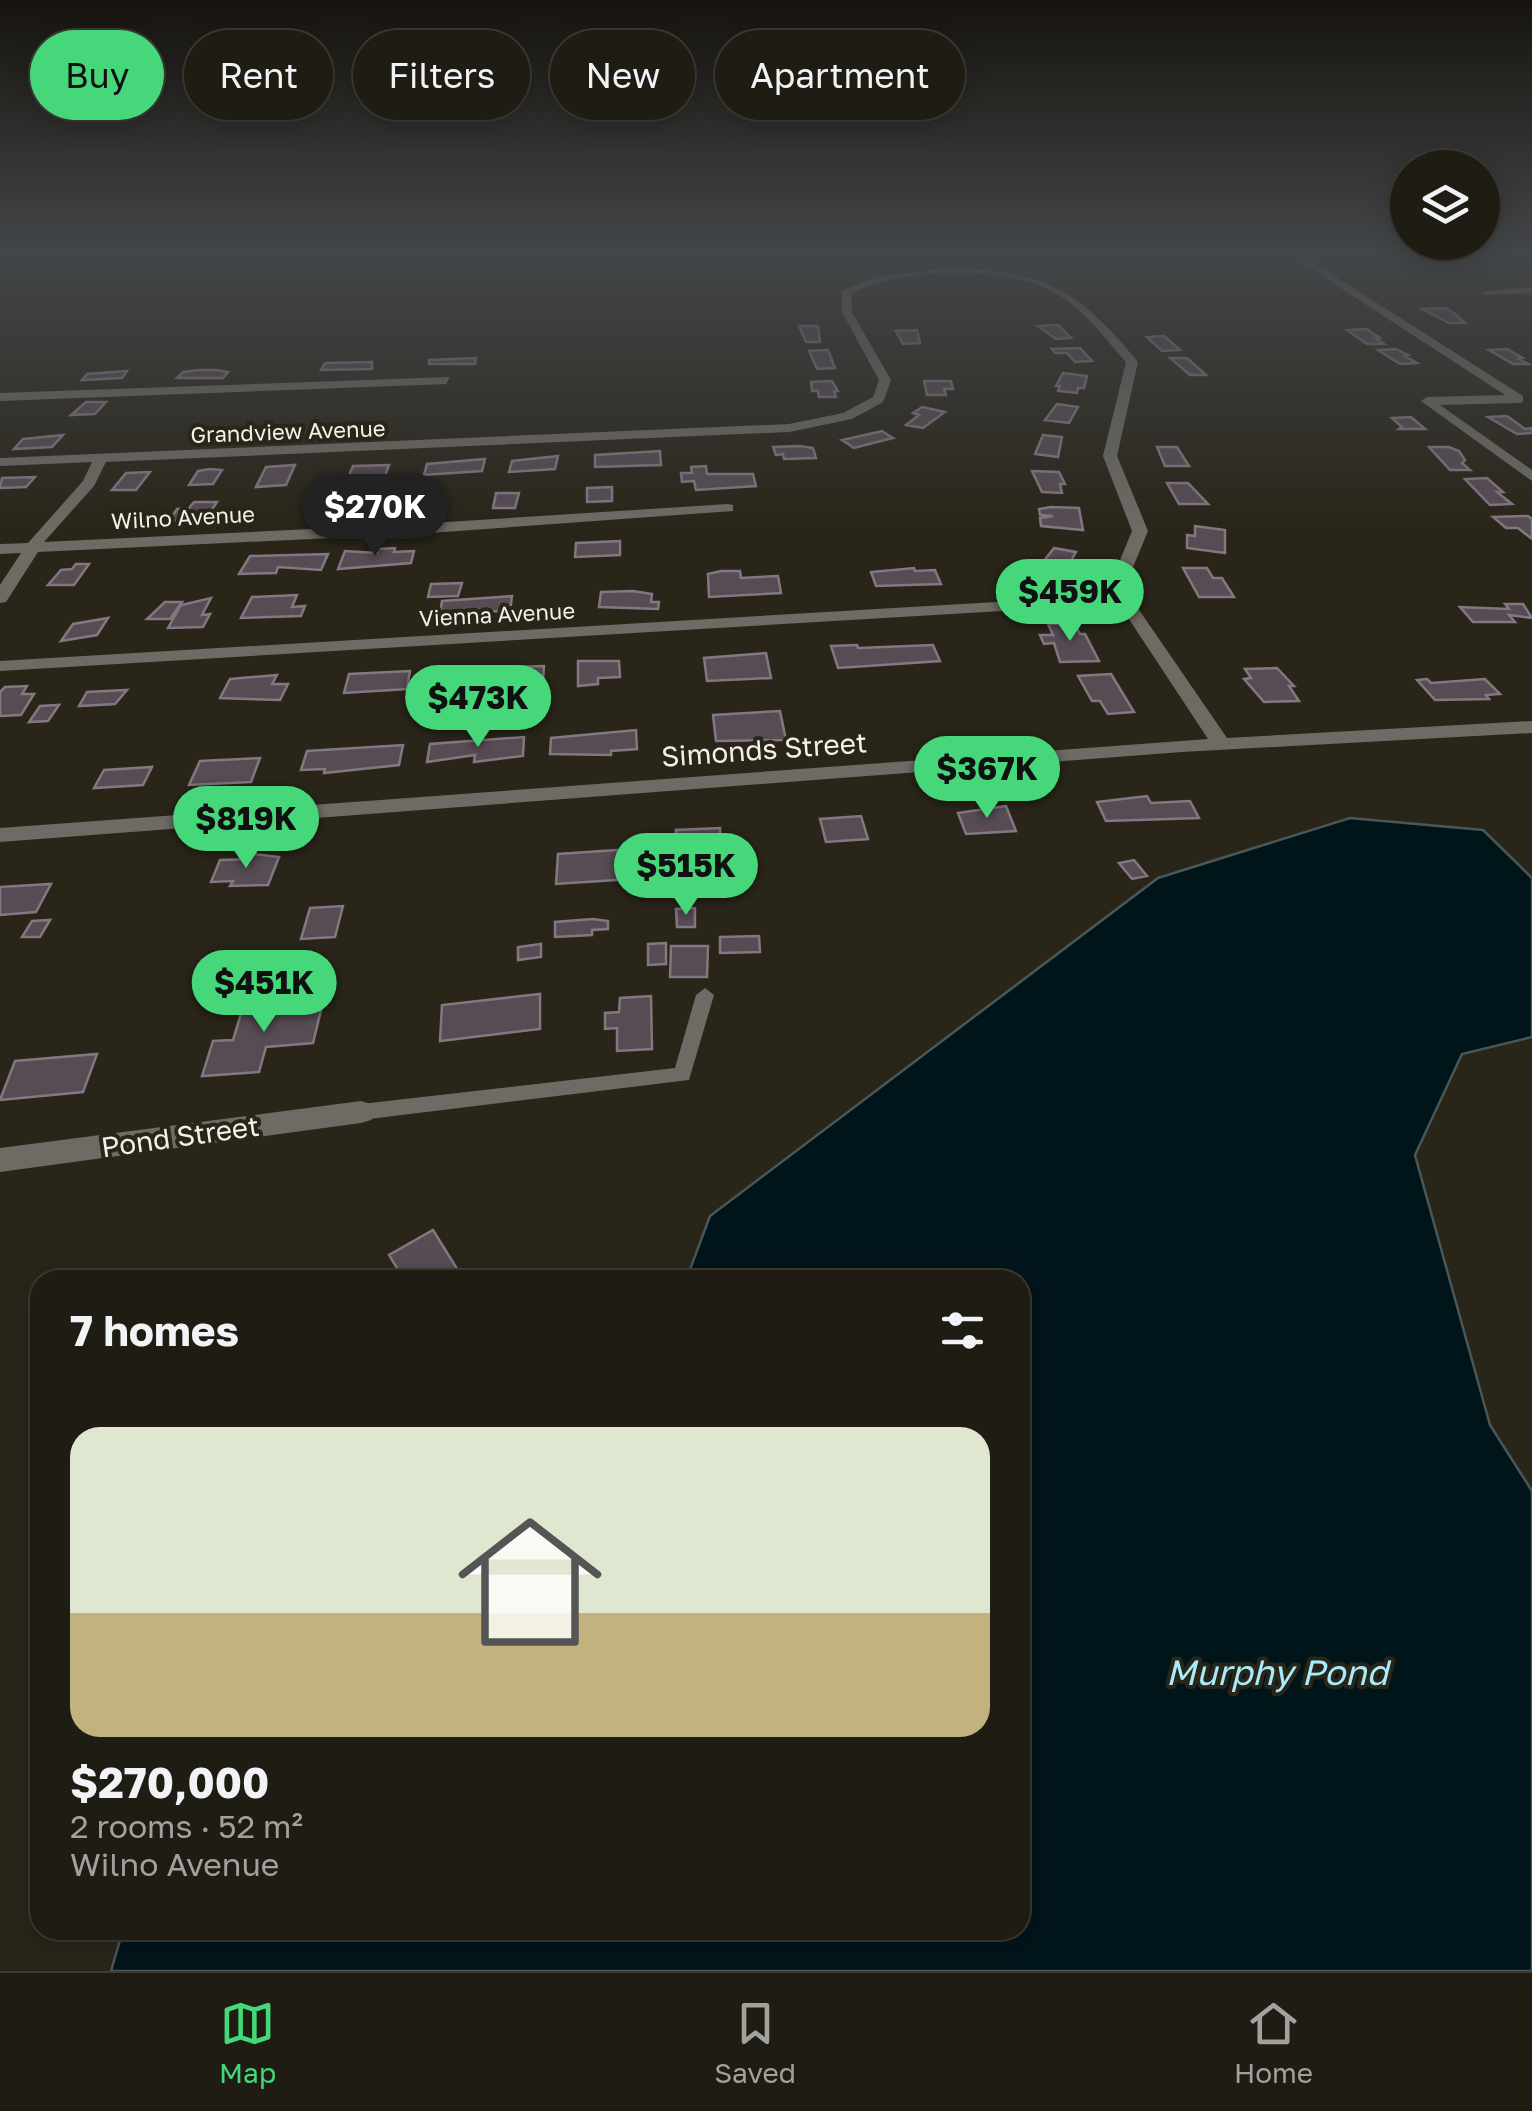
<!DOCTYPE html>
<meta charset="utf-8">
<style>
:root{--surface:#1f1c13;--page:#2c2921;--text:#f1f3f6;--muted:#a1a1a0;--line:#3c3a33;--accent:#45d77a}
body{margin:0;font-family:"Golos Text",sans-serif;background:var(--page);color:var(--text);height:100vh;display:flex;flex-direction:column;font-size:38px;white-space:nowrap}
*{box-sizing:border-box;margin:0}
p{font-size:32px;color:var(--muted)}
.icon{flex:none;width:55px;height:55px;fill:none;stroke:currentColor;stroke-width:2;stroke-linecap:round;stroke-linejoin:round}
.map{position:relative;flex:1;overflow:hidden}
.drawer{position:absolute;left:30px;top:1270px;width:1000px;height:670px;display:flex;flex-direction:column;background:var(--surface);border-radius:30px;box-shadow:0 5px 25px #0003,0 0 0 2px var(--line)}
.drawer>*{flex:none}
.banner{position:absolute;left:30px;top:30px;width:1000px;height:90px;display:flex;gap:20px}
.controls{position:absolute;left:1390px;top:150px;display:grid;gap:20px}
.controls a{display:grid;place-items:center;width:110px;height:110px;border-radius:50%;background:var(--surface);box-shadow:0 5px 25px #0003,0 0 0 2px var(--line);font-size:50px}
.price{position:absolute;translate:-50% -85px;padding:0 22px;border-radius:35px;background:var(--accent);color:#111;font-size:32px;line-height:65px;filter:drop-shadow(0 2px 5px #0008)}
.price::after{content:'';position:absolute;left:50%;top:60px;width:30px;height:22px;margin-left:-15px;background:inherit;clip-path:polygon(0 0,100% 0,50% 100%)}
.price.selected{background:#222;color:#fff}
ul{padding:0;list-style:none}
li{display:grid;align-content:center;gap:20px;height:530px;padding:0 40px}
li+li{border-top:2px solid var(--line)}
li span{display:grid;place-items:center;height:310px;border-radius:30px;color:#555}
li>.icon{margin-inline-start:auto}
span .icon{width:180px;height:180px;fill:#fffc;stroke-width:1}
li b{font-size:42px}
h2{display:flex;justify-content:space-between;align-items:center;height:120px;padding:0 40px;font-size:42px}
.tag{padding:0 35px;border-radius:45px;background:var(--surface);box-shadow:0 5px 25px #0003,0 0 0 2px var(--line);font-size:35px;line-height:90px}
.tag.selected{background:var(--accent);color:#111}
.tabs{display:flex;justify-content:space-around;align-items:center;height:140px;border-top:2px solid var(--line);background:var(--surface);font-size:28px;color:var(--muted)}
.tabs a{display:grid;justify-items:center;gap:5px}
.tabs .selected{color:var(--accent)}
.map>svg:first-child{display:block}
.water{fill:#00151a;stroke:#495758;stroke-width:2.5}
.building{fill:#574b54;stroke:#847781;stroke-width:2.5}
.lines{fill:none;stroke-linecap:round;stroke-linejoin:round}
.lane{fill:#6e6b65;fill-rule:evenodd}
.street{fill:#6e6b65;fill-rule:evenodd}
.labels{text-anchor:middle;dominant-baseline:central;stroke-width:8;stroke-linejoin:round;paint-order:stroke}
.far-street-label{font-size:22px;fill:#f3f1e8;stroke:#292519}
.street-label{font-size:28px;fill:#f3f1e8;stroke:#292519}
.near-water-label{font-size:35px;font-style:italic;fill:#a8ecfb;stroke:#292519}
</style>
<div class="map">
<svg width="1532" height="1971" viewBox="0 0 1532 1971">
<rect width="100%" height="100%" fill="#292519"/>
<path class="water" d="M1350,818l133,12 49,48v159l-70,17 -47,101 75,270 42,66v480h-1421l12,-41h897v-650h-334l24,-64 448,-338z"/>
<path class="building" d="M1445,308l9,5 11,10h-16l-27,-14z
M1058,325l13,13 -15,1 -18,-13z
M799,326h19l2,16h-14z
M1367,329l13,9h-5l9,6h-17l-20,-14z
M917,330l3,13 -17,1 -7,-13z
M1164,336l16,14 -18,1 -15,-14z
M1080,348l12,13 -17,1 -8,-9h-12l-3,-4z
M1396,349l12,6 -3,1 12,7 -17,1 -22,-14z
M1507,349l16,9 -4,1 9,5h-15l-24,-14z
M828,350l7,18 -18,1 -8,-18z
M476,358l-1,6h-46v-4z
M1170,358h17l19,17h-16z
M372,362v7l-51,1 4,-7z
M199,370h17l12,2 -5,6h-46l6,-6z
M127,371l-5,7 -40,2 5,-6z
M1063,373l24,3 -3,12h-6l-1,5 -19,-2 2,-5h-4z
M832,381l6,10h-4l2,6h-17l-1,-6h-6l-1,-9z
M924,381h27l2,8h-9l2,6h-19z
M86,402h20l-11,12 -24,1z
M1057,404l21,3 -9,16 -24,-3z
M922,407l23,5 -22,16 -17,-3 13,-10 -6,-2z
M1507,416l18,13 7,-1v5l-15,1 -29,-17z
M1411,417l14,12h-26l3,-2 -10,-9z
M882,431l11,7 -39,10 -12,-8z
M63,435l-11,12 -38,2 9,-10z
M1043,435l19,2 -4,20 -23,-3z
M800,446l13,2 3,10 -32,1 -1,-5 -7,1 -3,-8z
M1157,447h20l12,19h-24z
M1429,447h20l10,4 6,9 -3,3 8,7h-20z
M660,451l1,14 -66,2v-12z
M558,456l-3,13 -46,3 3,-11z
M485,459l-3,12 -58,4 3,-11z
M295,465l-9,20 -30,2 10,-20z
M389,465l-5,14 -37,1 6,-14z
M706,466l1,8h46l3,12 -60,4 -2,-9 -12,1 -1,-9h11l-1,-6z
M210,469l12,1 -9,14 -24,1 9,-14z
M1032,471l27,1 6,12h-5l2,9 -20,-1z
M150,472l-14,18h-24l14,-17z
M35,477l-9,10 -26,1 2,-10z
M1487,478l16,14h-6l15,12 -22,1 -25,-26z
M1167,483h21l20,21h-29z
M612,487v14l-25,1v-14z
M360,493l-1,3 21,-1 -2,9h-35l3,-10z
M496,493h23l-4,15h-22z
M194,502h23l-12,18 -36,1 8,-12 12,-1z
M1051,507l28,1 4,22 -42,-4 -1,-8 13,-2 -13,-1 -1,-6z
M1528,516l4,3v20l-14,-11h-12l-13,-11z
M1195,526l30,4v23l-38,-5v-13l8,1z
M620,541v14l-45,2 1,-14z
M395,548l-1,4 20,-1 -3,12 -73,6 7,-18 32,2 1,-4z
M1054,548l22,4 -10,18 -7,6 -23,-5z
M328,554l-7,16 -43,-3 -2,6 -37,1 11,-18z
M76,564h13l-15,21h-26l13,-15 11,-1z
M914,568l1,3 20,-1 6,14 -65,2 -5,-14z
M1183,568h24l6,10h9l12,19h-35z
M721,571h19l1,7 37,-2 3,17 -72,4 -1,-23z
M462,583l-4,13 -30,1 3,-13z
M633,591l19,3 -1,8h8l-1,7 -59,-2 2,-15z
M297,595l-5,12 13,-1 -4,10 -60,2 11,-21z
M512,596l-2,15 -70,2 2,-12z
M211,598l-9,17 8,-1 -7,13 -35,1 13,-23z
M165,602h17l-12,17h-23z
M1505,604h18l9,14 -23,-3 6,7h-42l-13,-15 49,2z
M108,618l-11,17 -36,6 12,-17z
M1074,623l6,11h5l14,27 -39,1 -6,-19 -10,1 -4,-9h13l-5,-11z
M857,645l1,3 75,-3 7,16 -102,7 -7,-22z
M766,653l5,25 -64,3 -3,-23z
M578,661h41l1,16 -22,1v6l-20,2z
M544,666l-1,15 -35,1 2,-15z
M486,668l-4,17 -15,1 -2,6h-19l1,-5h-8l2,-6h-5l3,-11z
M1277,668l17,18h-5l10,15 -35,1 -20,-23 7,-1 -6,-9z
M410,671l-3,18 -63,4 5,-19z
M1111,674l23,38 -26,2 -8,-13h-8l-14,-25z
M277,675l-5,9h16l-8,16 -60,-2 10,-19z
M1427,679l4,4 54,-4 15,15 -14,1 3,4 -54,1 -18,-20z
M27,686l-5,8h12l-13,21 -21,1v-24l5,-5z
M127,690l-12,14 -36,2 8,-14z
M59,705l-11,16 -19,1 11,-16z
M780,711l6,29 -70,1 -3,-26z
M636,730l1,19 -26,2v4l-61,-1 1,-16z
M524,737l-1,19 -49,6 1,-7 -48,7 3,-18z
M403,745l-4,20 -75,8 1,-4 -24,1 6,-19z
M260,758l-9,24 -62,3 11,-24z
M152,767l-9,18 -49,3 10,-18z
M1147,796l4,7 39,-2 9,17 -93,3 -9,-19z
M1006,806l10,25 -50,3 -8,-21z
M861,816l7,23 -42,3 -6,-23z
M720,828l1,22 -45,2v-22z
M631,849v30l-75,5 2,-30z
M253,854l26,3 -11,28 -38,1 3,-5 -22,1 9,-22 31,-1z
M1134,860l13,16 -15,3 -13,-16z
M51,884l-15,28 -36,3v-28z
M343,906l-8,31 -34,2 9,-31z
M695,908v19h-18l-1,-18z
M593,919l15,2v8l-16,1v5l-37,2v-15z
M50,920l-10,17h-18l10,-16z
M759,936l1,16 -40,1v-16z
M666,943v21l-18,1v-21z
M541,944v13l-23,3v-13z
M671,946h37l-1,31h-37z
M540,994v35l-100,12 2,-36z
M651,996l1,53 -35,2v-23l-12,1v-16l14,-1 1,-14z
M324,998l-11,45 -47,4 -7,25 -57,4 11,-35 20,-1 11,-36z
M97,1054l-14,38 -83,8 15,-39z
M433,1230l31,50h-88l21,-12 -8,-13z"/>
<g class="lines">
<path class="lane" d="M705,988l9,7 -25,85 -328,40 -7,-2 -3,-6 3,-6 7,-2 314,-36 21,-73z"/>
<path class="street" d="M1285,252h12l226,144v6l-4,1 -79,2 92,65v11l-111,-80 6,-4 78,-2z
M939,269c100,-1 135,15 199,93l-21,94 31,75 -17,41 4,32 92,134 305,-17v12l-350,19 -1182,90v-14l1208,-89 -89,-135 -4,-32 17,-41 -29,-75 23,-94c-23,-26 -46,-58 -79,-73 -47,-23 -150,-21 -196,5l1,18 39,68 -8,22 -31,17 -63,13 -683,30 -12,24 -50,56 372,-18 312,-20 5,1v6l-317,23 -378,18 -32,50 -6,1v-18l21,-32 -21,1v-10l28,-1 55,-62 9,-19 -92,4v-8l789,-34 54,-11 30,-16 6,-17 -37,-68v-21l32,-14z
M1532,287v6l-46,2 -5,-3z
M450,377l-4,7 -446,17v-8z
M996,602l6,1v8l-1002,60v-10z
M361,1101l10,3 4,8 -4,8 -10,3 -361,49v-24z"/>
</g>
<linearGradient id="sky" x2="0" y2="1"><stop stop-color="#17140e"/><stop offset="0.48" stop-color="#434649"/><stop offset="1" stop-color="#434649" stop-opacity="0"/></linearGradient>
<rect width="1532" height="528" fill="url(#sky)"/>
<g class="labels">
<g class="far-street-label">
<text transform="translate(288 431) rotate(-2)">Grandview Avenue</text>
<text transform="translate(183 517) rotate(-3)">Wilno Avenue</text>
<text transform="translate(497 614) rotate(-3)">Vienna Avenue</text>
</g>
<g class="street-label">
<text transform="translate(764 749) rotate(-4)">Simonds Street</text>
<text transform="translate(180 1136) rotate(-8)">Pond Street</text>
</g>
<g class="near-water-label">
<text x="1277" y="1672">Murphy Pond</text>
</g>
</g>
</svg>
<div class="controls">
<a><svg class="icon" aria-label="layers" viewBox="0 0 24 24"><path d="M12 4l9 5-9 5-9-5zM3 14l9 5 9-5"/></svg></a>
</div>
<b class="price selected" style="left:375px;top:559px">$270K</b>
<b class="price" style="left:1070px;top:644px">$459K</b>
<b class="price" style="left:478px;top:750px">$473K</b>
<b class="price" style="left:987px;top:821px">$367K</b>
<b class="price" style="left:246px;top:871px">$819K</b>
<b class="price" style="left:686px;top:918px">$515K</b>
<b class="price" style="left:264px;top:1035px">$451K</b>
<div class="banner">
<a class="tag selected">Buy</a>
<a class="tag">Rent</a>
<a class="tag">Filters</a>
<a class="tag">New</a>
<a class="tag">Apartment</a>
</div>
<section class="drawer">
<h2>7 homes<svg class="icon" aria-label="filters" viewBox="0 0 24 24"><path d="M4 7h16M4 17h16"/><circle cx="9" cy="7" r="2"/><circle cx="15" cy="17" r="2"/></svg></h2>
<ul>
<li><span style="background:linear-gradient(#dfe7d0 60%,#c2b280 0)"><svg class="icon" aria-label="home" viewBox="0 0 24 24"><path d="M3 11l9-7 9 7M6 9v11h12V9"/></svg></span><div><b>$270,000</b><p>2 rooms · 52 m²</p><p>Wilno Avenue</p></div></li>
</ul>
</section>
</div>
<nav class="tabs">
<a class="selected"><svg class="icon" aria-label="map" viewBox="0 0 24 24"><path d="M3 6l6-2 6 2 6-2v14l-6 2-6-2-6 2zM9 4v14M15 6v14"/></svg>Map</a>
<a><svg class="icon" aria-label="saved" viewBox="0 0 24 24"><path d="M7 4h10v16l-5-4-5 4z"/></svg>Saved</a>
<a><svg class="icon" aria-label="home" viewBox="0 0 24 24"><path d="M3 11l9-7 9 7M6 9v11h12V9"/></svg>Home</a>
</nav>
